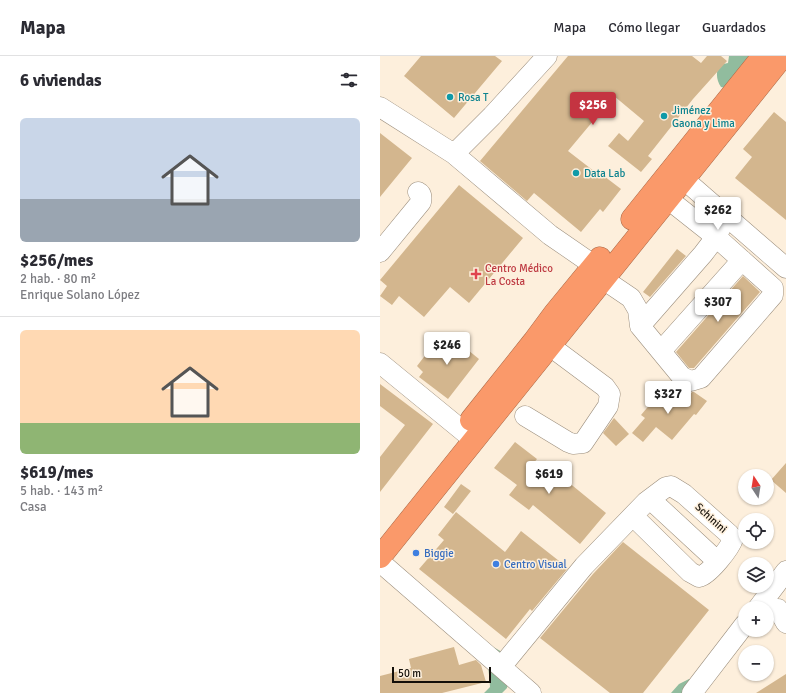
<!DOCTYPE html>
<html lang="es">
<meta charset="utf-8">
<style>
:root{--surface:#fff;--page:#f7f7f7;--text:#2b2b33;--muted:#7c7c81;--line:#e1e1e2;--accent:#c43441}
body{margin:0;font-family:Signika,sans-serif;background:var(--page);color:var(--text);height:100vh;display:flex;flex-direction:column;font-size:15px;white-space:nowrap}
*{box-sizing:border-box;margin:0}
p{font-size:13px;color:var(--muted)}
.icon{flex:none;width:22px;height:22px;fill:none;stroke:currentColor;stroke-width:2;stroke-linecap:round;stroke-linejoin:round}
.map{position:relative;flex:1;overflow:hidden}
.details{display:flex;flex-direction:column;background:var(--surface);width:380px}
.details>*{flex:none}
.needle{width:26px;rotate:348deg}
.tools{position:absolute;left:358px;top:413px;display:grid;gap:8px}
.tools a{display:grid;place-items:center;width:36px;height:36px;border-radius:50%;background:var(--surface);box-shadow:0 1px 3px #0004;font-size:20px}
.scale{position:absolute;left:12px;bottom:10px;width:99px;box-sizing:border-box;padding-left:4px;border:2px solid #140f09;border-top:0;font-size:11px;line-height:14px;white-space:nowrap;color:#140f09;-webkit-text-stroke:3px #fdefdc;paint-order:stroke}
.price{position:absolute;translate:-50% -34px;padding:0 9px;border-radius:4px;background:#fff;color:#222;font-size:13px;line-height:26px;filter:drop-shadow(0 1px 2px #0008)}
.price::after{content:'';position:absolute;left:50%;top:24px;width:12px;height:9px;margin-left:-6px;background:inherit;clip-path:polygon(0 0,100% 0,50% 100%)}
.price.current{background:var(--accent);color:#fff}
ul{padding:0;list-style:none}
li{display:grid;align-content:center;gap:8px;height:212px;padding:0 20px}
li+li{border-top:1px solid var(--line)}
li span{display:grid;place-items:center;height:124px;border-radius:6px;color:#555}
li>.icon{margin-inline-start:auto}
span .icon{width:72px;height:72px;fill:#fffc;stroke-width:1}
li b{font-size:17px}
h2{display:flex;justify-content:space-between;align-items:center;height:48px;padding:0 20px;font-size:17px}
header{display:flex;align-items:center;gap:24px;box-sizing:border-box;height:56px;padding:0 20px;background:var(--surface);border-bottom:1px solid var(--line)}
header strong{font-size:19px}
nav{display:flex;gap:22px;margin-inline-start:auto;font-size:14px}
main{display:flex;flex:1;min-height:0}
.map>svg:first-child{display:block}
.forest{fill:#91bc9e}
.building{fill:#d3b68e}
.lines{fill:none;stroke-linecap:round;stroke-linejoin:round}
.minor-casing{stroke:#9b8e7d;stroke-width:21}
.highway-casing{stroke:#aa6948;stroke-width:23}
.minor{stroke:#fff;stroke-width:20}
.highway{stroke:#fa996a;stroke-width:22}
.culture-dot{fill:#0f9aa8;stroke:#fdefdc;stroke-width:1.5}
.health-dot{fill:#e0444e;stroke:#fdefdc;stroke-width:1.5}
.shop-dot{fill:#3f7fe0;stroke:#fdefdc;stroke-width:1.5}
.labels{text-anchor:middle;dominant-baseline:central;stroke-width:3;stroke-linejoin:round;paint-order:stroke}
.culture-label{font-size:11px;fill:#0d838f;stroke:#fdefdc;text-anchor:start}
.health-label{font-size:11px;fill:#be3a42;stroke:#fdefdc;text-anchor:start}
.street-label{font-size:11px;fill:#140f09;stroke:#fdefdc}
.shop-label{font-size:11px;fill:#366cbe;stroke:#fdefdc;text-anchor:start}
</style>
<header>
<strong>Mapa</strong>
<nav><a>Mapa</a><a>Cómo llegar</a><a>Guardados</a></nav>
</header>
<main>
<section class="details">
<h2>6 viviendas<svg class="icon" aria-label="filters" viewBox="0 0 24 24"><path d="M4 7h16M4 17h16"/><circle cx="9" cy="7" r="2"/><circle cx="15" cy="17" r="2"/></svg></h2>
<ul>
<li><span style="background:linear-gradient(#c9d6e8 65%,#9aa5b1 0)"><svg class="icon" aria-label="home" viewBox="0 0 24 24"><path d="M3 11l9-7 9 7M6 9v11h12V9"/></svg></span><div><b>$256/mes</b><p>2 hab. · 80 m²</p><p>Enrique Solano López</p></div></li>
<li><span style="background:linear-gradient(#ffd9b3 75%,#8fb573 0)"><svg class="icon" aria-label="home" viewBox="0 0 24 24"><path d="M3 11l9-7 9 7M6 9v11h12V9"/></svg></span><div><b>$619/mes</b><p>5 hab. · 143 m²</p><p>Casa</p></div></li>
</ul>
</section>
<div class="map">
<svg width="406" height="637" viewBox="0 0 406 637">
<rect width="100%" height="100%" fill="#fdefdc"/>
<path class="forest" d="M349,0h20l-24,32 -4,-1c-5,-7 -5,-15 -2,-22l9,-2z
M106,588c10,4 18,8 25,16l-4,28 -5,5h-18l6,-6c-1,-15 -3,-28 -4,-43z
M309,623l5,2 3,12h-26l8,-9z"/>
<path class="building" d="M41,0h74l7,5 -48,57 -50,-42z
M188,0h124l9,7 6,-7h14l6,5 -34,38 -45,57 4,3 -11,13 -33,-26 11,-13 9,8 16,-20 -30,-25 -46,55 31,24 1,-2 21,16 -18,23 -3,-3 -19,23 -47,-39 -7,8 -47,-40z
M394,56l12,10v98l-51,-42 17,-21 -9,-8z
M0,77l32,25 -32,39z
M79,129l64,53 -54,65 -19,-16 -26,30 -25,-21 -7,9 -12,-9 7,-10 -7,-6z
M297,193l9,7 -36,41 -7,-5z
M363,220l17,16 -66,76h-5l-13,-16z
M67,277l32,26 -31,40 -29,-22 4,-5 -6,-6 10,-13 2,2z
M0,328l53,40 -53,68v-35l25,-32 -25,-19z
M282,334l19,16 11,-14h2l13,9 -11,14 -2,-1 -22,26 -16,-13 -13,15 -11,-9 13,-15 -4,-3z
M234,362l15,16 -13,12 -13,-13z
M135,386l22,17 -4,5 24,19 5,-6 44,36 -26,31 -47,-39 -4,5 -20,-15 8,-10 -23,-17z
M406,407v30l-15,-13z
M81,428l10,7 -18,23 -9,-7z
M76,456l49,40 16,-21 47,37 -36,43 -2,-2 -24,30 -87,-70 25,-29 -6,-5z
M243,486l86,68 -66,83h-33l-70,-55 53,-64z
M74,591l5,18 17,-5 5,5 5,17 -44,11h-62v-17l31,-8 -2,-9z
M406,618v19h-30z"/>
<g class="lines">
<g class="minor-casing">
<path id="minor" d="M0,51l74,47 96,81 45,31
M74,98l38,-38 55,-60
M292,113l114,99
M0,196l41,-50c1,-5 1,-8 -3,-10
M223,223l28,19 7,12 2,16 42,51 9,4 10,-3 72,-83v-7l-57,-51 -48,-38
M260,270l63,-72 13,-17 6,-12
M281,295l81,-91
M0,307l94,77
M145,360l43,26 5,2 10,-1 25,-37 2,-12 -5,-7 -55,-41
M270,443l67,62
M0,506l151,131
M378,552l28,-37
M398,553l8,14
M121,611l83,-101 62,-64 20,-15 5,-1 13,8 45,40 4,5c-3,9 -24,36 -34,38l-9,-5 -57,-56
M312,637l53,-69"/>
</g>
<g class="highway-casing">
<path id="highway" d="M252,163l131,-163
M91,364l63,-79 20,-27 46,-56
M0,501l403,-501"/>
</g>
<use href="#minor" class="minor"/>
<use href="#highway" class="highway"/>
</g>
<g class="culture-dot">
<circle cx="70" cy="41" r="4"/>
<circle cx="284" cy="60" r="4"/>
<circle cx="196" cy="117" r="4"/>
</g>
<path class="health-dot" d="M94 212h4v4h4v4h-4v4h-4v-4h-4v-4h4z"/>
<g class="shop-dot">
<circle cx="36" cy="497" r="4"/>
<circle cx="116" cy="508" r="4"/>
</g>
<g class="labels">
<g class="culture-label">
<text x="78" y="41">Rosa T</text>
<text x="292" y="54">Jiménez<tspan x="292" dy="13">Gaona y Lima</tspan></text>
<text x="204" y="117">Data Lab</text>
</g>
<g class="health-label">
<text x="105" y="212">Centro Médico<tspan x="105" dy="13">La Costa</tspan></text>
</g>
<g class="street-label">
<text transform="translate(331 462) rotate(42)">Schinini</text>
</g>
<g class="shop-label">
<text x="44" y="497">Biggie</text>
<text x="124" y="508">Centro Visual</text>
</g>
</g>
</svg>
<div class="tools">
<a><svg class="needle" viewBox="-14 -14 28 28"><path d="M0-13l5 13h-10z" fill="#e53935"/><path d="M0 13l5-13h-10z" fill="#7c7c81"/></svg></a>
<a><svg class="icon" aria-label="locate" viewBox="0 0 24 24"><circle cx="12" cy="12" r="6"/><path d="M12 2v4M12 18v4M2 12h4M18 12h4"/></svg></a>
<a><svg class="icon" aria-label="layers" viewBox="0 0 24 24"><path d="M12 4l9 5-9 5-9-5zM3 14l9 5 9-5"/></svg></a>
<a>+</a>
<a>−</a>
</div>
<div class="scale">50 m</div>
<b class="price current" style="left:213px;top:70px">$256</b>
<b class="price" style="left:338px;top:175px">$262</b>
<b class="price" style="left:338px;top:267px">$307</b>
<b class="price" style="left:67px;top:310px">$246</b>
<b class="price" style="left:288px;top:359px">$327</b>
<b class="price" style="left:169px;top:439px">$619</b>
</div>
</main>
